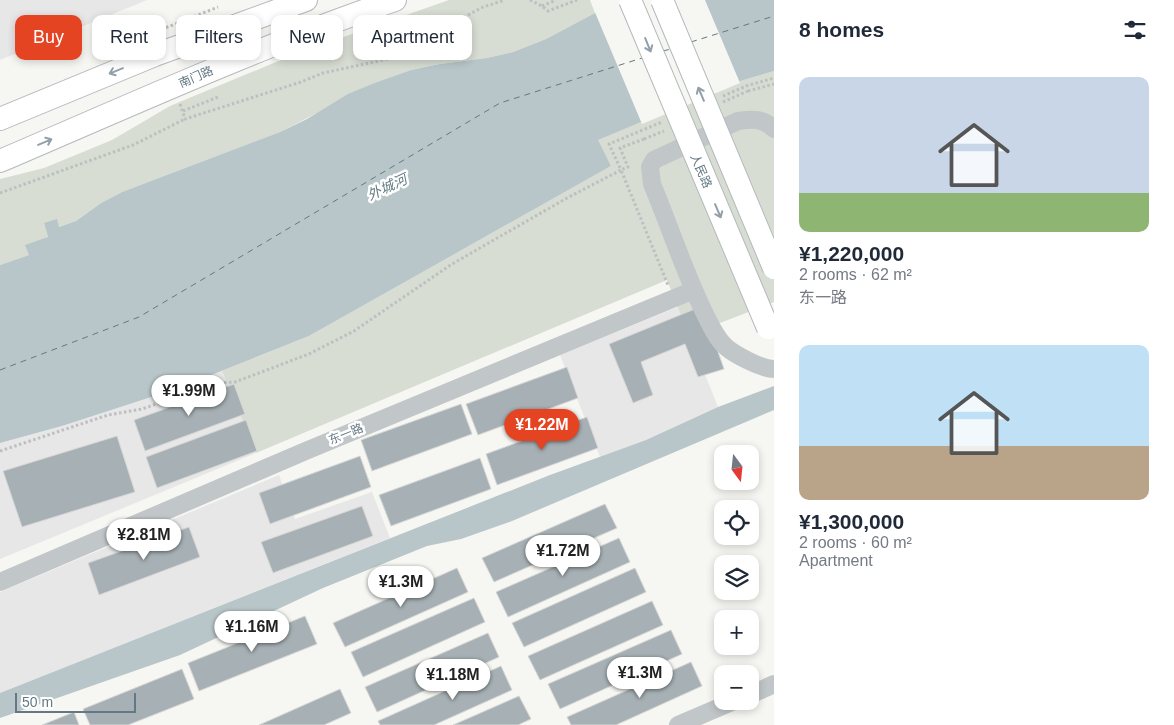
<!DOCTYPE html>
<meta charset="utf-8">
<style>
:root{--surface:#fff;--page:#f2f2f3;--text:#1f2937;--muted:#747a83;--accent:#e54423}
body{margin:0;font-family:Helvetica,"Noto Sans SC",sans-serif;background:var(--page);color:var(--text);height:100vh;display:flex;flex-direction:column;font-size:19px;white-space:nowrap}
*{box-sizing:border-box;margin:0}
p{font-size:16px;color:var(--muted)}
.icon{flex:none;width:28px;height:28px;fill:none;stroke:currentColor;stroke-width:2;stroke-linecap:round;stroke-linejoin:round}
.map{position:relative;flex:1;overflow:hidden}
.side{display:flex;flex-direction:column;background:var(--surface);width:400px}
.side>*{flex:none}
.hud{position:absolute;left:15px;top:15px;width:475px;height:45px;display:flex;gap:10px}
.needle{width:32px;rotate:165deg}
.fabs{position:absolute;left:714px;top:445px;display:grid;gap:10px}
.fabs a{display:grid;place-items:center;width:45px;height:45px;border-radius:10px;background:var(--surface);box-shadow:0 2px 8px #0003;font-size:25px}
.scale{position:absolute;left:15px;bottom:12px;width:121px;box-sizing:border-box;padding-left:5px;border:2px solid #647884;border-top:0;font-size:14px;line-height:18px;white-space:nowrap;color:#647884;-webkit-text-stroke:4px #fff;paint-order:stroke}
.price{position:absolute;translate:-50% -42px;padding:0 11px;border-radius:18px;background:#fff;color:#222;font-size:16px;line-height:32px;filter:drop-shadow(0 1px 2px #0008)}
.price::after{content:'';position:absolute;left:50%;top:30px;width:15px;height:11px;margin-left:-8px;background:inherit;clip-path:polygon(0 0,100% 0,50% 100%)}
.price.on{background:var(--accent);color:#fff}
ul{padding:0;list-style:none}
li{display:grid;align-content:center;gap:10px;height:265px;padding:0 25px}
li span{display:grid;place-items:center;height:155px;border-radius:10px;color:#555}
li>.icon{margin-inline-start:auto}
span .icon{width:90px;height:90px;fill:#fffc;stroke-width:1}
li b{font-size:21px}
h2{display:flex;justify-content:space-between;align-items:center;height:60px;padding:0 25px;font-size:21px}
.tag{padding:0 18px;border-radius:10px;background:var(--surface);box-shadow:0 2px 8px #0003;font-size:18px;line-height:45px}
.tag.on{background:var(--accent);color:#fff}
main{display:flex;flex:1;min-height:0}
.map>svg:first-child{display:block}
.built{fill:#e6e7e6}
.green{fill:#d7ddd3}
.water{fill:#b8c6c9}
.pier{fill:#f6f6f2}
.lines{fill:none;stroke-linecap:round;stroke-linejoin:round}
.ferry{stroke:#607a80;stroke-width:1;stroke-dasharray:6 5;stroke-linecap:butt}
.building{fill:#a7b1b5;stroke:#d7d7d5}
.major-casing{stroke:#b4b9bc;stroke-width:24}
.path{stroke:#bdbfc1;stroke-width:3;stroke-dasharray:2.5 2.5;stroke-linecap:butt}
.minor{stroke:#c1c6c8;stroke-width:18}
.major{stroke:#fff;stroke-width:22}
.major-bridge-casing{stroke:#b4b9bc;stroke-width:24;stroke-linecap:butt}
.path-bridge{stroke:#bdbfc1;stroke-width:3;stroke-dasharray:2.5 2.5;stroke-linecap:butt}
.major-bridge{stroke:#fff;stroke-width:22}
.oneway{stroke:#92a0a9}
.labels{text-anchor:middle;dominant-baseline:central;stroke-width:5;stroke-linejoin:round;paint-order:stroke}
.street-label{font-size:12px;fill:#647884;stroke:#fff}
.water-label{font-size:14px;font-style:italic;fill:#607a80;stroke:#fff}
</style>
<main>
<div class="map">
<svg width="774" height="725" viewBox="0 0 774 725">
<rect width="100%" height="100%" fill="#f6f6f2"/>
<path class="built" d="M0,0h147l-147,60z
M678,307l40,100 -72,33 -46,17 -40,-102z
M222,371l34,82 -256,106v-116l62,-17 117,-38z
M279,475l16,44 77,-27 18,46 -390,155v-101z"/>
<path class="green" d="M449,0h141l5,13 -49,26 -33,13 -26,6 -47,6 -29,6 -34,12 -97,50 -158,60 -21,11 -25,18 -17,6 -15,-4 4,14 -19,18 -29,10v-86l44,-11 68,-28 58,-34 106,-44 59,-22z
M774,71v231l-85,33 -22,-55 -411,173 -34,-82 87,-35 302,-170 -14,-26 140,-58z"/>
<path class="water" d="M626,0h148v71l-37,11 -139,58 13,26 -302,170 -130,52 -117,38 -62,17v-178l29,-10 -4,-10 23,-8 -4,-14 13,-4 2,8 17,-6 25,-18 21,-11 158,-60 27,-13 41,-25 29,-12 34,-12 29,-6 47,-6 26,-6 33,-13 49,-26z
M774,386v24l-262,111 -51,18 -34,7 -104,42 -143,67 -180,63v-25l550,-218 96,-35 72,-33z"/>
<path class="pier" d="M619,0h86l35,83 -98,41 -48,-114z"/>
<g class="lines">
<path class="ferry" d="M691,42l83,-26
M663,51l8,-2
M0,370l139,-53 361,-214 142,-45"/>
</g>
<path class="building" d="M702,306l22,63 -26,8 -13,-33 -44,18 12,33 -20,8 -24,-59z
M567,367l11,31 -100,37 -12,-31z
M234,384l11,30 -100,37 -11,-31z
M461,404l11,30 -100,37 -11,-31z
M587,417l11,31 -101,37 -11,-31z
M246,420l11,31 -100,37 -11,-31z
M117,436l18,56 -113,35 -19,-56z
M360,456l11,31 -101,37 -11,-31z
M480,458l11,31 -100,37 -12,-31z
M605,504l12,24 -123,54 -12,-24z
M362,506l11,30 -100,37 -12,-31z
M189,527l11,30 -101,38 -11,-32z
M619,538l11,24 -122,55 -12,-25z
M457,568l11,24 -123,55 -12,-24z
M635,568l11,24 -122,55 -12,-24z
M474,598l11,24 -122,55 -12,-25z
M652,601l11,24 -123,55 -12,-24z
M305,616l12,28 -118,47 -11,-28z
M671,630l11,24 -122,55 -12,-25z
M488,633l11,24 -122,55 -12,-25z
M691,662l11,24 -86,39h-45l-4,-8z
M501,666l11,24 -78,35h-54l-2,-4z
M182,669l12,30 -66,26h-38l-7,-16z
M340,689l11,24 -27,12h-65z
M519,696l12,23 -13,6h-65z
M74,712l5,13h-37z"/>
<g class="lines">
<g class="major-casing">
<path id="major" d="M0,119l155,-64 151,-55
M0,161c131,-56 260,-115 395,-161"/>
</g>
<path class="path" d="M530,0l12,6 6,5 29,-11
M542,6l14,-6
M156,35l-1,-3 63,-25
M748,91l26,-7
M723,96l23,-10 28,-8
M180,104l5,15 116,-37 22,-9 65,-14 27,-10 21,-11 17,-15 30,-16 22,-7
M183,111l35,-14
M644,139l-24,9 8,19 -7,3 47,115
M0,193l133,-48 52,-26
M0,451l108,-36 34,-6 26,-9 28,-12 20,-5 19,-1 74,-28 45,-23 98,-67 115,-66 54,-28 -12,-26 53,-22"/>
<path class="minor" d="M774,129c-11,-11 -21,-10 -36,-8l-84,39 -4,7 2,17c18,43 32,87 52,128 6,12 12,26 22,35 9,8 36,22 48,22
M0,582l308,-132 386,-160
M750,695l24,-11
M678,725l56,-24"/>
<use href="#major" class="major"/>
<g class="major-bridge-casing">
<path id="major-bridge" d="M630,0l138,328
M662,0l112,268"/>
</g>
<path class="path-bridge" d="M723,102l25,-11
M644,139l20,-8"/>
<use href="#major-bridge" class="major-bridge"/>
</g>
<defs><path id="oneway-shaft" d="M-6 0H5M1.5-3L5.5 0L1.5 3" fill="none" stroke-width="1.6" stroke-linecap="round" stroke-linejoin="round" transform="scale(1.25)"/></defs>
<g class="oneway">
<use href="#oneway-shaft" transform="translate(648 45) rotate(68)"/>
<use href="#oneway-shaft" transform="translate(116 71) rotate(158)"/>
<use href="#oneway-shaft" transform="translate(701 94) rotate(-113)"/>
<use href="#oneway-shaft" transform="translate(45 142) rotate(-23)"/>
<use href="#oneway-shaft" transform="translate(718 211) rotate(67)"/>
</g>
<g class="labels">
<g class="street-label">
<text transform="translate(196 77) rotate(-23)">南门路</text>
<text transform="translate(701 171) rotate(67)">人民路</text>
<text transform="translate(346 434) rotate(-22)">东一路</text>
</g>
<g class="water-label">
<text transform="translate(387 187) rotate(-25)">外城河</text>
</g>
</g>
</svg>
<div class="fabs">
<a><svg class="needle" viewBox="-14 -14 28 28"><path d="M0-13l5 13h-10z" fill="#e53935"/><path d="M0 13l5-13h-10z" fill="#747a83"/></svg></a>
<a><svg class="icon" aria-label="locate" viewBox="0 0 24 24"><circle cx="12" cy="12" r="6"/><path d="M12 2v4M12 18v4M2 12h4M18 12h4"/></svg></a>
<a><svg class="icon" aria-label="layers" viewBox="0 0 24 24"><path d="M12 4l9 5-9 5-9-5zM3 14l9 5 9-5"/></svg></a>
<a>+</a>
<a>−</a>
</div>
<div class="scale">50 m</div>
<b class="price" style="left:189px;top:417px">¥1.99M</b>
<b class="price on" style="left:542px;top:451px">¥1.22M</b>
<b class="price" style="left:144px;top:561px">¥2.81M</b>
<b class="price" style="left:563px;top:577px">¥1.72M</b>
<b class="price" style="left:401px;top:608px">¥1.3M</b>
<b class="price" style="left:252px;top:653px">¥1.16M</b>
<b class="price" style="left:640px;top:699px">¥1.3M</b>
<b class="price" style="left:453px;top:701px">¥1.18M</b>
<div class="hud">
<a class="tag on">Buy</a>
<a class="tag">Rent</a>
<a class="tag">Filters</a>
<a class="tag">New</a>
<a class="tag">Apartment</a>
</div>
</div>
<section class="side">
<h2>8 homes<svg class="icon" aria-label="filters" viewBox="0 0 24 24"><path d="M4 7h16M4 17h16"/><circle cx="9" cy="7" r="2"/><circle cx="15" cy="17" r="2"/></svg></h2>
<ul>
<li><span style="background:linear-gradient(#c9d6e8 75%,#8fb573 0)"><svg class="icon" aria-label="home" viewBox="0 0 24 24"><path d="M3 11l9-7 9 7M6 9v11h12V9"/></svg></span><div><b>¥1,220,000</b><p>2 rooms · 62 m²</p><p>东一路</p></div></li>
<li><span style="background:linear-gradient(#bfe0f5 65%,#b9a48a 0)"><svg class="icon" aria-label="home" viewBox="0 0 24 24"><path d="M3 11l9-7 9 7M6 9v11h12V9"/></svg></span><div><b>¥1,300,000</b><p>2 rooms · 60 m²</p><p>Apartment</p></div></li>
</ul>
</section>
</main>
